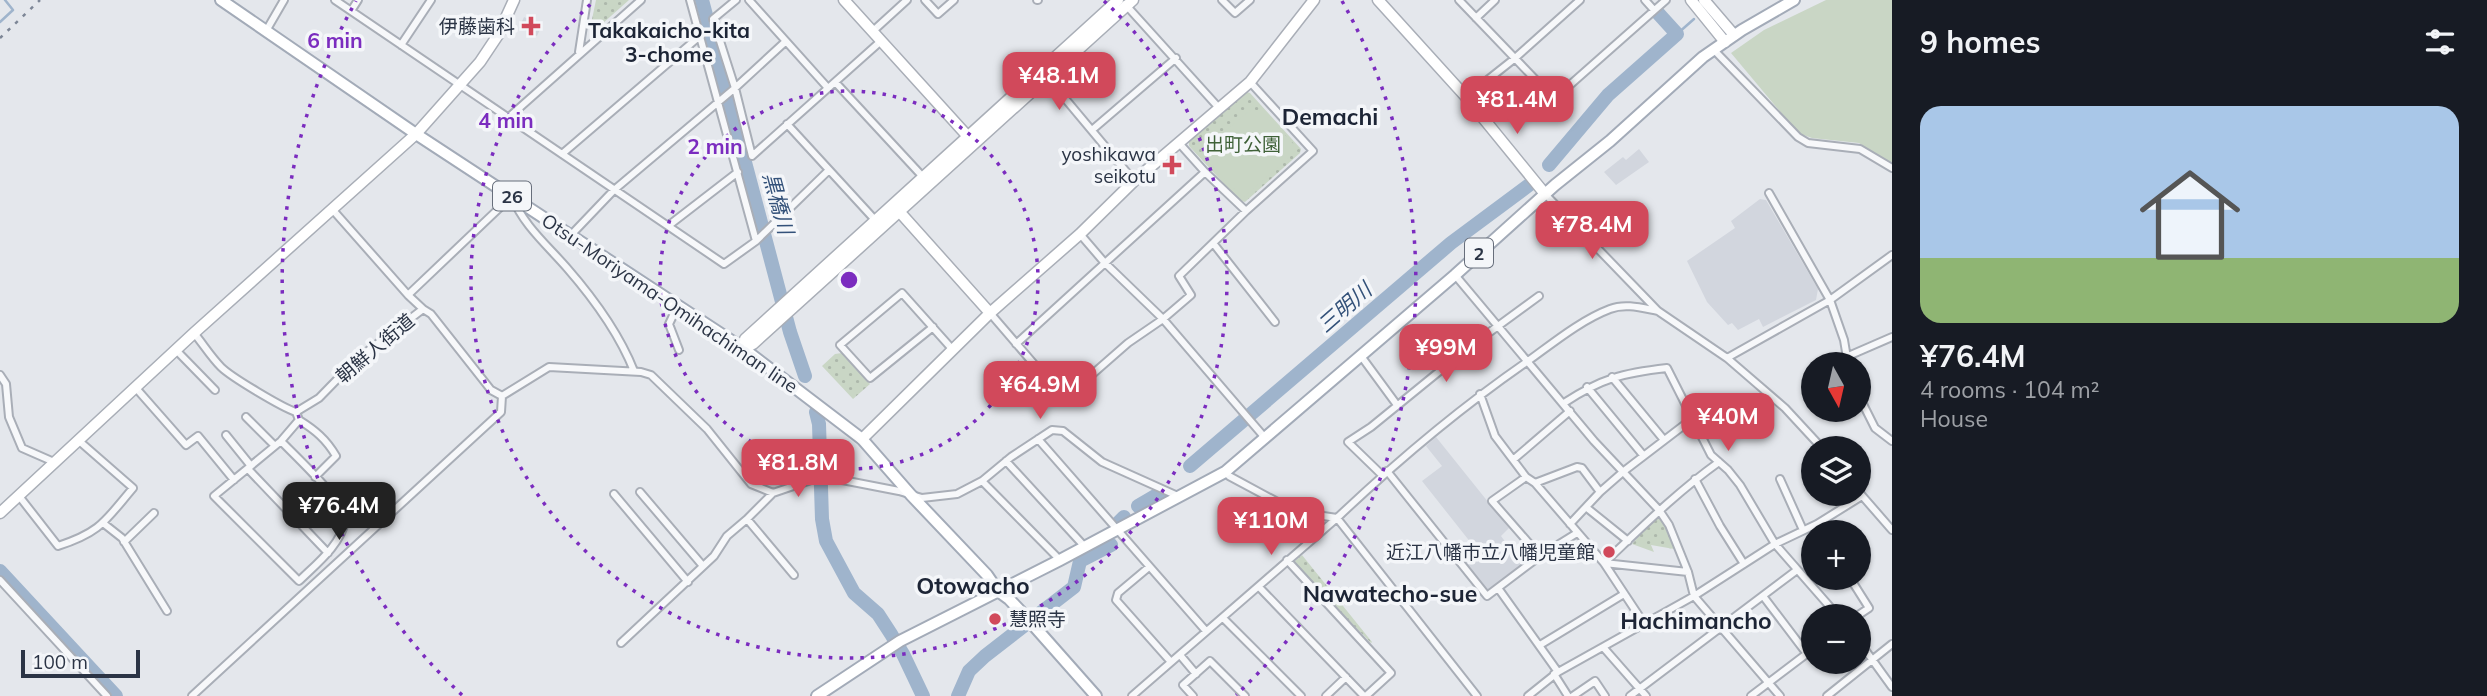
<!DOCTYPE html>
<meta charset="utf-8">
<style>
:root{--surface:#171b24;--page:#242831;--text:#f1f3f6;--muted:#9ea1a6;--accent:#d1495b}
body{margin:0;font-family:Mulish,"Noto Sans JP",sans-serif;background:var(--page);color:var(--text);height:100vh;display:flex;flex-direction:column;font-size:26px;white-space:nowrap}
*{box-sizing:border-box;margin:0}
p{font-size:23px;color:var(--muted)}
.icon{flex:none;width:38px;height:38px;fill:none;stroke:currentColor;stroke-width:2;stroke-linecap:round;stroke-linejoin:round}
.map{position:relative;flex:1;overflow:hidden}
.side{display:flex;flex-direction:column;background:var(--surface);width:595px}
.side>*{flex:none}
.needle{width:46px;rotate:172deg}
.controls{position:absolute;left:1801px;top:352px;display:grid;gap:14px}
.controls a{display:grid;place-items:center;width:70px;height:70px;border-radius:50%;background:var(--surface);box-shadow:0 2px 5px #0004;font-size:35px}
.scale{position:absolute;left:21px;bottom:18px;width:119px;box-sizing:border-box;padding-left:7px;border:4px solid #2b3445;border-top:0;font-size:19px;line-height:24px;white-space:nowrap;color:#2b3445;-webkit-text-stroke:5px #f4f6f9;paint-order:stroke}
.price{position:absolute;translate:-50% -60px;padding:0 16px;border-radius:14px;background:var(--accent);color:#fff;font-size:23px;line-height:46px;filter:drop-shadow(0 2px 4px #0008)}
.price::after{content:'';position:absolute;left:50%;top:42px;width:21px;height:16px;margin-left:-10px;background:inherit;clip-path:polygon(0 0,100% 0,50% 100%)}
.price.selected{background:#222;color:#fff}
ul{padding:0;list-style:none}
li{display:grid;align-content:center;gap:14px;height:371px;padding:0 28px}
li span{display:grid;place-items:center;height:217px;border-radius:21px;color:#555}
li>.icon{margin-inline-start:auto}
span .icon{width:126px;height:126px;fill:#fffc;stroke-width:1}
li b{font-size:30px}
h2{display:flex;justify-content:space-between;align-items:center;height:84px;padding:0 28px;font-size:30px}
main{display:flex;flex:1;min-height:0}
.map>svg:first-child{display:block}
.built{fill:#d2d6de}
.grass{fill:url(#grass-dots)}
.garden{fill:#c9d6c5}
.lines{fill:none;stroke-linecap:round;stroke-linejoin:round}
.stream{stroke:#9fb4cc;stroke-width:2.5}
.river{stroke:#9fb4cc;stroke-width:14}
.street-casing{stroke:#a9aeb7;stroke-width:10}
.secondary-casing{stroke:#a9aeb7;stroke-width:13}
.primary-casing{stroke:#a3abb8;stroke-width:14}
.street{stroke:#f7f8fa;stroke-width:6}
.secondary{stroke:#fff;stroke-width:10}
.primary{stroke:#fff;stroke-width:10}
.rail{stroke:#7d8696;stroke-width:2.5;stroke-dasharray:3.5 7;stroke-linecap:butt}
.ring{fill:none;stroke:#7b2cbf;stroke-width:3.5;stroke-dasharray:3.5 7}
.poi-dot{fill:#d1495b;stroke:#f4f6f9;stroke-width:2.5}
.labels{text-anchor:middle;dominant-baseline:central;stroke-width:7;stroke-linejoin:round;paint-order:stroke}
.shield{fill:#f4f6f9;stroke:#676e7b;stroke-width:2}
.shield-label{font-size:18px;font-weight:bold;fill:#2b3445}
.poi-label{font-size:19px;fill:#2b3445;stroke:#f4f6f9;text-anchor:end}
.park-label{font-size:19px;fill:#3f6138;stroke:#f4f6f9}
.street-label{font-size:19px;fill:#2b3445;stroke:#f4f6f9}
.neighbourhood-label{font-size:21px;font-weight:bold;fill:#1d2536;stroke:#f4f6f9}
.water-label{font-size:21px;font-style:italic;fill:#34527a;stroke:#f4f6f9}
.quarter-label{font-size:23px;font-weight:bold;fill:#1d2536;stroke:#f4f6f9}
.centre{fill:#7b2cbf;stroke:#f4f6f9;stroke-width:3.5}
.ring-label{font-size:21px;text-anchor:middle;font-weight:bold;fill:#7b2cbf;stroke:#f4f6f9;stroke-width:7;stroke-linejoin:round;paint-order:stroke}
</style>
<main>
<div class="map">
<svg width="1892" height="696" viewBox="0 0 1892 696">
<defs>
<pattern id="grass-dots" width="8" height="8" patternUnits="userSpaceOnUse" patternTransform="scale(1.75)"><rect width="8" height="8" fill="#c9d6c5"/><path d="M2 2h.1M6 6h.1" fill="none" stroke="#adb8ab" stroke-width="1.8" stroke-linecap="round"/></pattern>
</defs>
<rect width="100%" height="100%" fill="#e4e7ec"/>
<path class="built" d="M524,17l18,8 -5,11 -18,-8z
M1639,149l10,13 -33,23 -12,-13 19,-15 3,3z
M1760,199l6,1 52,89 -2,11 -53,27 -4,-8 -21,11 -6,-7 -4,2 -21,-23 -20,-41 48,-33 -4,-7z
M1436,437l73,91 -8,8 22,30 -32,24 -6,-1 -24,-29 14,-12 -53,-67 20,-15 -16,-20z"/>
<path class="grass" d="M596,0h33l-36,32 -3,-3z
M1244,91l6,2 51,56 -1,4 -55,49 -6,-2 -50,-54v-7z
M842,353l28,31 -17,15 -31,-33 13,-12z
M1655,518l7,1 12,30 -23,-4 3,7 -22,-8z
M1302,555l70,87 -1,1 -76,-78v-4z"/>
<path class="garden" d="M1826,0h66v165l-33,-22 -47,-5 -14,-5 -67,-80 33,-23z
M1250,110l13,1 35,38 -55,49 -43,-45z"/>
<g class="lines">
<path class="stream" d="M0,22l13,-12 -8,-10
M1677,34l17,-15"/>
<path class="river" d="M702,0l88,332 15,44
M1549,165l59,-70 69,-61 -20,-22
M816,412l3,12 3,95 4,22 28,52 24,21 13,20 12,20 20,42
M1190,466l261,-223 78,-58
M1138,506l24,-14
M1118,523l6,-6
M0,571l116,125
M958,696l11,-25 16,-15 89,-69 6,-26 31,-16"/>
<g class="street-casing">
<path id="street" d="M335,0l389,264 32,-23 73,-71
M690,0l66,241
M736,0l-23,19 22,69 17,68 129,-115
M749,0l79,88
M925,0l13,14 16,-14
M1037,0h1
M1222,0l13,13 15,-13
M1459,0l95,99 112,-99
M1645,0l9,10
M1125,4l94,104
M351,11l7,-11
M1476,18l19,-18
M266,31l18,-31
M873,31l34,-31
M401,45l30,-45
M1714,50l84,87 10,6 52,6 32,19
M579,52l8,-52
M1047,77l87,104
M836,83l87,94
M1466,97l48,-38 66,-59
M509,117l132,-117
M787,124l89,97
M1092,130l84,-72
M1179,143l26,29 41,39
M562,154l139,-119
M1769,193l61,107 14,40 4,24
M1545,194l113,117 69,47 58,50 37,40
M332,209l76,86 15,14
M668,226l70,-54
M1080,234l24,28 59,57 103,120
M571,235l43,-45 121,-102 50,-46
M1213,243l62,79
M1455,275l139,166 65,69 10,15 19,47 6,24 86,100
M408,295l104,-99c10,28 36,50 55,72 27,31 52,65 67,103
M678,305l-9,19 10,26
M990,313l74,86 64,-56 35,-24 28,-24 -12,-19 67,-65 67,-60 -63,-69
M933,327l-63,51 -30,-33 62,-52 51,57
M194,333c9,11 17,24 27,34 10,10 62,41 75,45l23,-14 37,-38 67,-51 8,5 60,76 11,6 47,-29 92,5 10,3 56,54 44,55 22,9 41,-14 18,-1 67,13 23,7 35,-4 25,-13 29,-24 41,-27 11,1 39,31 78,35
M1016,344l189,-172
M176,350l39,40
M1361,356l36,49
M1846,357l46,-20
M1727,358l103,-58 62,-45
M0,375l6,9 3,33 13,31 32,14
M1612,377l52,63
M135,387l51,58 12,-9 36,44
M1587,387l56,68
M1480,394l15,42 31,41 9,6 69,80 39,59
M1858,394l17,34 17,13
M1564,403c38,-25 59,-30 103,-35l44,87 17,15 12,15 35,59 63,72
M246,417l29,29
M299,420c16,10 27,19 37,36l-21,21
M226,435l25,31
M1038,439l168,192
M281,441c13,14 66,62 64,80 -4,24 -30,44 -46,60l-85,-85 67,-55 18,-21 -3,-8
M1514,459l56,-48
M1006,461l79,86
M248,469l80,84
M1387,471l100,125 53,-40 37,-23
M1225,472l4,4 67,36 41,6c60,-57 123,-110 191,-157 25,-18 53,-41 82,-52 15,-6 32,-1 48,2
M1382,475l-34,-33 23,-15 97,-79 71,-52
M1526,477l-34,24 48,55
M1695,479l25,47 24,38
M1780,479l23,51
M982,481l78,79
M1535,483l42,-16 5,1 18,24
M1858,491l34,39
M640,492l63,74
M614,494l74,88
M19,496l39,50c43,-14 47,-25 75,-58l-55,-48
M1587,508l41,33
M747,519l26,-26
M103,523l19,15 45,73
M1570,524l30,-32 24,-21 68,-52
M124,542l30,-29
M1287,560l104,113 -25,23
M1604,563c37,-35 73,-71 115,-101
M1604,563l84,9
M1149,567l-31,26 -2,7 55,62
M1850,578l19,30 -12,8
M0,580l107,116
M1259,587l105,109
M1498,588l60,84
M1763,596l44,58
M1223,618l78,78
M1858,640l34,47
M621,643l93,-87 13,-20 20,-17 47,56
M1540,645l84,-51
M1603,647l43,49
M1180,655l16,19
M1554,674l14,22
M192,696l309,-284 1,-16
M1132,696l205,-178 140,178
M1193,696l-10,-11 27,-24 35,35
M1326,696l20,-19
M1528,696l30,-24 136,-76 81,-52 42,-20 45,-28
M1573,696l22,-15 10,15
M1630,696l167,-126
M1751,696l62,-47
M1827,696l65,-52"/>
</g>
<g class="secondary-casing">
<path id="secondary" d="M844,0l128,141
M1378,0l88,97 79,97
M1691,0l34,42
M1704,0l30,35
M897,209l93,104
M744,349l9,-5 380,-344
M744,349l1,-10 373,-339
M862,439l128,-126 90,-79 54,-53 116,-99 64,-82
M0,513l194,-180 222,-199 64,-72 18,-27 16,-35"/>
</g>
<g class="primary-casing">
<path id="primary" d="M221,0l195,134 328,215 118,90 49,56 76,80 11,16 11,8 18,19 69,78
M817,696l83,-55 160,-81 165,-88 230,-197 100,-90 55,-44 93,-84 39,-27 52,-30"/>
</g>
<use href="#street" class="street"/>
<use href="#secondary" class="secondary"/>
<use href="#primary" class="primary"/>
<path class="rail" d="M0,38l40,-38"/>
</g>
<g class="ring">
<circle cx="849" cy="280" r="189"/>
<path d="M1104 1A378 378 0 1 1 594 1"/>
<path d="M462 695A567 567 0 0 1 356 1M1342 1A567 567 0 0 1 1236 695"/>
</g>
<g class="poi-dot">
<path d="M527.5 15.5h7v7h7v7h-7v7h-7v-7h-7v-7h7z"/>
<path d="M1168.5 154.5h7v7h7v7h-7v7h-7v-7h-7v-7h7z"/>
<circle cx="1609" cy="552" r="7"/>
<circle cx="995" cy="619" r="7"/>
</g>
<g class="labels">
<g class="shield">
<rect x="493" y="181.5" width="38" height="29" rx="5"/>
<rect x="1465" y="238.5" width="28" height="29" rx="5"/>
</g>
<g class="shield-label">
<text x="512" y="196">26</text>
<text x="1479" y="253">2</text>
</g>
<g class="poi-label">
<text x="515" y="26">伊藤歯科</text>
<text x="1156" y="154">yoshikawa<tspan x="1156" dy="22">seikotu</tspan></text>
<text x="1595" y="552">近江八幡市立八幡児童館</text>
<text x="1009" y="619" text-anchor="start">慧照寺</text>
</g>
<g class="park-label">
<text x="1243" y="144">出町公園</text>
</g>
<g class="street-label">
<text transform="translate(670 303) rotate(34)">Otsu-Moriyama-Omihachiman line</text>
<text transform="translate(375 348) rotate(-40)">朝鮮人街道</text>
</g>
<g class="neighbourhood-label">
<text x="669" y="30">Takakaicho-kita<tspan x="669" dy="24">3-chome</tspan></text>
</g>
<g class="water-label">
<text transform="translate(779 203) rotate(75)">黒橋川</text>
<text transform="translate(1344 307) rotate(-41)">三明川</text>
</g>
<g class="quarter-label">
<text x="1330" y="116">Demachi</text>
<text x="973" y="585">Otowacho</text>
<text x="1390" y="593">Nawatecho-sue</text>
<text x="1696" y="620">Hachimancho</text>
</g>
</g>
<circle cx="849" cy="280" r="10" class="centre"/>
<g class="ring-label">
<text x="335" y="48">6 min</text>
<text x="506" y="128">4 min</text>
<text x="715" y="154">2 min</text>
</g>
</svg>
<div class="controls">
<a><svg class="needle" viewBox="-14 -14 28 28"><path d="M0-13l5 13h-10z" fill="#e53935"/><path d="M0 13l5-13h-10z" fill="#9ea1a6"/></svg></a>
<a><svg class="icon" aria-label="layers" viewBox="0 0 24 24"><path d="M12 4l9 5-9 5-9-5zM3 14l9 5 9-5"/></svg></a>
<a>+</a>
<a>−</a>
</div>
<div class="scale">100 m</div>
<b class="price" style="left:1059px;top:112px">¥48.1M</b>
<b class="price" style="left:1517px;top:136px">¥81.4M</b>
<b class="price" style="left:1592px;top:261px">¥78.4M</b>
<b class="price" style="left:1446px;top:384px">¥99M</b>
<b class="price" style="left:1040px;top:421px">¥64.9M</b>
<b class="price" style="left:1728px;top:453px">¥40M</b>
<b class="price" style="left:798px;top:499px">¥81.8M</b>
<b class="price selected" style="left:339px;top:542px">¥76.4M</b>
<b class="price" style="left:1271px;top:557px">¥110M</b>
</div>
<section class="side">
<h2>9 homes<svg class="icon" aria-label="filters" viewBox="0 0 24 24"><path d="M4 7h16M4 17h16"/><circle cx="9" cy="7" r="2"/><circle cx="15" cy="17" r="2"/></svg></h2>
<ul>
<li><span style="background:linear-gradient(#a9c7e8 70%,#8fb573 0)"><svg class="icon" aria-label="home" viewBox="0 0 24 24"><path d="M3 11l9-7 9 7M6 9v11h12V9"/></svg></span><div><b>¥76.4M</b><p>4 rooms · 104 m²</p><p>House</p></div></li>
</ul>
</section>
</main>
